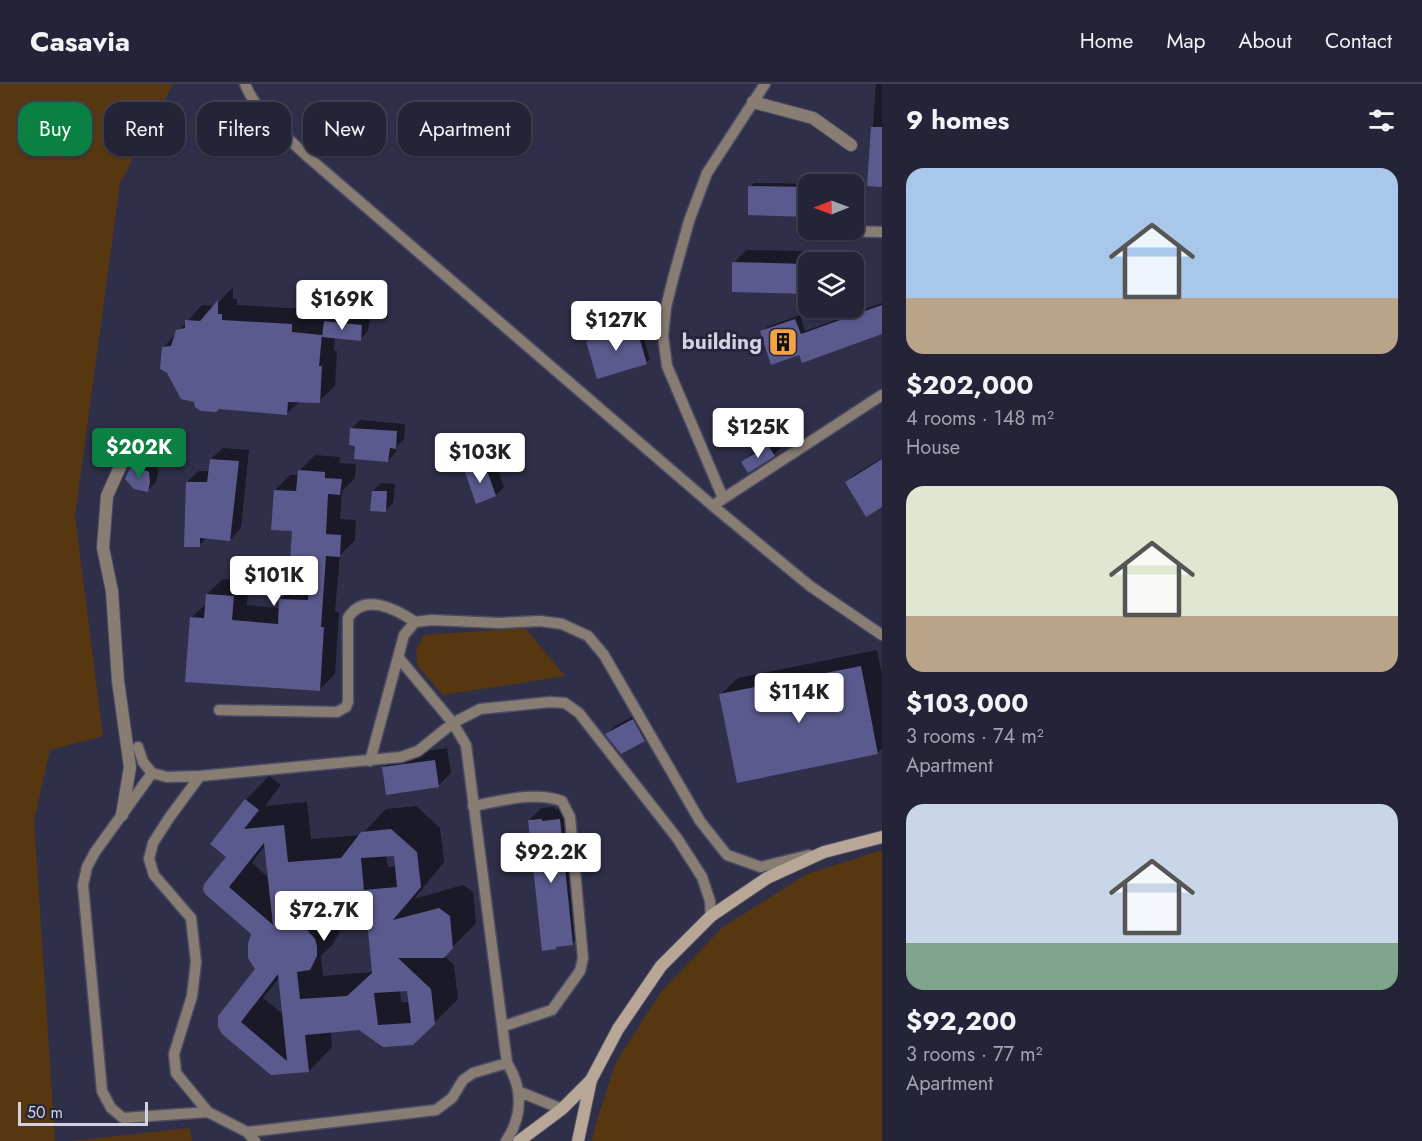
<!DOCTYPE html>
<meta charset="utf-8">
<style>
:root{--surface:#242337;--page:#2c2b3f;--text:#f1f3f6;--muted:#a3a4ad;--line:#414052;--accent:#0b8043}
body{margin:0;font-family:Jost,sans-serif;background:var(--page);color:var(--text);height:100vh;display:flex;flex-direction:column;font-size:22px;white-space:nowrap}
*{box-sizing:border-box;margin:0}
p{font-size:20px;color:var(--muted)}
.icon{flex:none;width:33px;height:33px;fill:none;stroke:currentColor;stroke-width:2;stroke-linecap:round;stroke-linejoin:round}
.map{position:relative;flex:1;overflow:hidden}
.drawer{display:flex;flex-direction:column;background:var(--surface);width:540px}
.drawer>*{flex:none}
.banner{position:absolute;left:18px;top:18px;width:570px;height:54px;display:flex;gap:12px}
.needle{width:39px;rotate:269deg}
.tools{position:absolute;left:798px;top:90px;display:grid;gap:12px}
.tools a{display:grid;place-items:center;width:66px;height:66px;border-radius:12px;background:var(--surface);box-shadow:0 2px 4px #0004,0 0 0 2px var(--line);font-size:30px}
.scale{position:absolute;left:18px;bottom:15px;width:130px;box-sizing:border-box;padding-left:6px;border:3px solid #d2d2e3;border-top:0;font-size:16px;line-height:21px;white-space:nowrap;color:#d2d2e3;-webkit-text-stroke:4px #26253e;paint-order:stroke}
.price{position:absolute;translate:-50% -51px;padding:0 14px;border-radius:6px;background:#fff;color:#222;font-size:20px;line-height:39px;filter:drop-shadow(0 2px 3px #0008)}
.price::after{content:'';position:absolute;left:50%;top:36px;width:18px;height:14px;margin-left:-9px;background:inherit;clip-path:polygon(0 0,100% 0,50% 100%)}
.price.current{background:var(--accent);color:#fff}
ul{padding:0;list-style:none}
li{display:grid;align-content:center;gap:12px;height:318px;padding:0 24px}
li span{display:grid;place-items:center;height:186px;border-radius:18px;color:#555}
li>.icon{margin-inline-start:auto}
span .icon{width:108px;height:108px;fill:#fffc;stroke-width:1}
li b{font-size:26px}
h2{display:flex;justify-content:space-between;align-items:center;height:72px;padding:0 24px;font-size:26px}
.pill{padding:0 21px;border-radius:18px;background:var(--surface);box-shadow:0 2px 4px #0004,0 0 0 2px var(--line);font-size:21px;line-height:54px}
.pill.current{background:var(--accent);color:#fff}
header{display:flex;align-items:center;gap:36px;box-sizing:border-box;height:84px;padding:0 30px;background:var(--surface);border-bottom:2px solid var(--line)}
header strong{font-size:28px}
nav{display:flex;gap:33px;margin-inline-start:auto;font-size:21px}
main{display:flex;flex:1;min-height:0}
.map>svg:first-child{display:block}
.green{fill:#573710}
.shadow{fill:#0007;fill-rule:evenodd}
.building{fill:#5b5a8e;fill-rule:evenodd}
.lines{fill:none;stroke-linecap:round;stroke-linejoin:round}
.lane-casing{stroke:#4d4c65;stroke-width:13}
.street-casing{stroke:#4d4c65;stroke-width:14}
.secondary-casing{stroke:#4d4c65;stroke-width:14}
.lane{stroke:#887d73;stroke-width:10}
.street{stroke:#887d73;stroke-width:12}
.secondary{stroke:#b8a796;stroke-width:12}
.labels{text-anchor:middle;dominant-baseline:central;stroke-width:6;stroke-linejoin:round;paint-order:stroke}
.poi-label{font-size:21px;font-weight:bold;fill:#d2d2e3;stroke:#26253e;text-anchor:end}
</style>
<header>
<strong>Casavia</strong>
<nav><a>Home</a><a>Map</a><a>About</a><a>Contact</a></nav>
</header>
<main>
<div class="map">
<svg width="882" height="1057" viewBox="0 0 882 1057">
<rect width="100%" height="100%" fill="#302f49"/>
<path class="green" d="M0,0h173l-53,99 -45,333 28,220 -53,14 -16,70 21,321h-55z
M525,544l40,48 -122,19 -26,-30 -1,-14 8,-16z
M882,766v291h-290l5,-21 19,-58 45,-70 62,-65 84,-53z
M190,1044l2,13h-121z"/>
<path class="shadow" d="M876,0h6v101l-13,-1z
M754,99l69,1h-15v31l-59,-1 1,-27z
M746,166l115,2v28l-7,8v-26h-46v30l-75,-1 1,-28z
M233,203v12h4v6l70,4v8l21,2 6,-5 36,3 -2,14 -8,8 -25,-2 -1,14h3l-2,35 -16,15h-19l-14,13 -67,-6 -24,-7 -32,-53 39,-43 13,1z
M882,219v29l-82,21 -38,-21 5,-5 33,-12 5,16z
M639,239l11,36 -4,3 -58,-21 3,-4z
M360,336l45,4 -1,15 -7,7 -1,6 -8,9 -31,-17 -5,-16z
M777,354l5,8 -8,9 -25,16 -6,-9 8,-8z
M223,364l26,2 -8,78 -11,12 -22,-3 -9,8 -12,-63 12,-11h11l1,-12z
M315,371l25,2 -1,6 17,1 -1,14 -13,13 -2,28 16,1 -1,20 -15,15 -5,57h4l-4,62 -16,16 -128,-72 16,-15v-9l16,-15 15,1 9,-10 36,2 -1,15 -8,8 -26,-2 -1,12 33,3 1,-9 15,-15 14,1 1,-23 -36,-72 15,-15h9v-4z
M141,373l15,6 2,10 -2,9 -8,8 -15,-25z
M494,373l10,30 -8,8 -29,-23 8,-8z
M882,374v48l-36,-24 8,-7z
M381,399l14,1 -2,19 -8,8 -12,-20z
M877,566l5,24v74l-4,5 -157,-59 17,-16z
M641,628l12,20 -9,8 -37,-6 8,-8z
M447,664l4,25 -13,13 -55,-18 13,-13z
M269,692l12,9 -16,21 42,-4 4,37 50,-4 25,-26 30,-3 24,22 4,34 -30,37 49,-14 10,7 3,31 -32,33 10,9 4,34 -24,24 -103,8 1,16 -23,24 -85,-38 32,-63 -3,-36 -47,-41 22,-37 -16,-12 34,-44zM266,760l3,34 -17,-15zM395,770l1,12 -8,1 -2,-12zM338,809l29,16 7,62 -2,1 -49,4 -2,-20 12,-12 7,-13v-9l-2,-7 -11,-13 -11,2 -1,-9zM280,893l4,38 -21,-17zM409,905l1,13h-9l-1,-12z
M554,723v2l19,-2 12,124 -13,13 -14,1 -3,3 -26,-128 13,-12z"/>
<path class="building" d="M871,43h11v60l-15,-1z
M748,102l60,1v30l-60,-2z
M732,178l76,2v30l-76,-2z
M218,216v14h4v6l70,4v8l30,3 -3,31h3l-2,37 -32,-1 -1,13 -68,-6 -3,3 -15,-1 -6,-4 -1,-5 -13,-3 -14,-26 -7,-4 2,-22 9,-1 5,-16 9,-2v-8l15,1z
M882,221v29l-80,29 -3,-8 -28,10 -11,-34 35,-12 6,15z
M324,237l38,4 -1,16 -39,-4z
M636,242l11,38 -50,15 -11,-38z
M350,344l47,3 -1,18 -6,-1 -2,14 -34,-3 1,-13 -6,-1z
M768,361l7,11 -27,17 -7,-11z
M210,375l29,2 -9,80 -30,-3v9h-16l2,-65h21z
M882,375v48l-16,10 -21,-35z
M132,380l17,8 1,10 -2,10 -14,-3 -9,-10z
M485,381l11,31 -20,8 -11,-32z
M298,386l27,2v6l17,1 -2,16 -12,-1 -2,40 15,1 -1,22 -14,-1 -5,71h3l-4,64 -135,-9 5,-65 14,1 2,-24 28,2 -2,24 46,4 1,-25 29,1 2,-37 -20,-1 2,-31 -21,-1 3,-40 22,1z
M372,407h15l-1,21 -16,-1z
M237,493l38,2 -1,17 -38,-2z
M861,582l17,88 -141,29 -18,-89z
M633,635l12,22 -24,13 -16,-20z
M435,676l4,27 -53,8 -4,-28z
M245,715l14,11 -15,19 40,-4 4,37 53,-4 20,-26 30,-3 26,23 4,35 -28,33 46,-12 11,8 3,32 -9,10h-46l33,31 4,35 -22,21 -30,2 -24,-17 -54,5 4,37 -38,3 -49,-41 -4,-7v-11l37,-47 -7,-11v-14l3,-10 -46,-40 -2,-5 1,-5 22,-27 -16,-13zM264,759l9,82 -44,-38zM394,772l3,31 -33,3 -3,-32zM338,810l28,16 6,63 -25,23 -47,3 -3,-27 13,-2 7,-14v-10l-2,-7 -12,-14 -10,1 -3,-28zM278,890l9,87 -46,-39zM407,907l4,32 -33,2 -4,-32z
M542,735v2l18,-2 13,126 -17,2v2l-14,2 -14,-131z"/>
<g class="lines">
<g class="lane-casing">
<path id="lane" d="M245,0c12,30 40,51 63,73l405,349 97,80 72,49
M850,147l32,1
M723,414l-56,-132 -4,-30 3,-29 8,-32 15,-54 18,-48 58,-89
M718,418l164,-107
M398,573l55,66 13,22 41,318c16,25 16,53 -1,78
M219,626l118,2 9,-5 2,-5v-84c16,-26 48,-9 67,4
M138,663l5,15 9,11 15,4 33,-1 201,-19 17,-6 35,-28 27,-14 70,-7 15,1 14,10 98,125 25,39 8,24 1,15
M370,677l34,-126 11,-13 16,-2 69,3 40,-2 22,3 26,12 16,19 96,166 27,34 34,12 48,-12
M152,689l-57,79 -8,15 -4,18 19,206 9,17 12,10 85,-6
M200,692l-31,42 -16,25 -4,16 5,16 37,43 5,44 -4,34 -18,58 2,19 32,39 39,20 8,9
M473,722c28,-5 62,-15 89,-5l8,16 13,141 -3,13 -28,39 -48,16
M520,1008l42,17
M247,1048l189,-22 16,-12 11,-18 10,-7 34,-10"/>
</g>
<g class="street-casing">
<path id="street" d="M753,18l60,16 38,27
M122,731l8,-48 -12,-86 -6,-90 -9,-43 4,-52 24,-54"/>
</g>
<g class="secondary-casing">
<path id="secondary" d="M519,1057l43,-32 28,-28
M578,1057l13,-61 27,-51 43,-63 50,-50 56,-38 57,-26 58,-15"/>
</g>
<use href="#lane" class="lane"/>
<use href="#street" class="street"/>
<use href="#secondary" class="secondary"/>
</g>
<defs>
<g id="building-square" transform="scale(1.5)"><rect x="-9" y="-9" width="18" height="18" rx="4" fill="#f4a344" stroke="#26253e"/><path d="M-4-6H4V6H1V3H-1V6H-4ZM-2.5-4.3h1.7v1.8h-1.7ZM.8-4.3h1.7v1.8H.8ZM-2.5-1h1.7V.8h-1.7ZM.8-1h1.7V.8H.8Z" fill="#111"/></g>
</defs>
<g fill-rule="evenodd">
<use href="#building-square" x="783" y="258"/>
</g>
<g class="labels">
<g class="poi-label">
<text x="762" y="258">building</text>
</g>
</g>
</svg>
<div class="tools">
<a><svg class="needle" viewBox="-14 -14 28 28"><path d="M0-13l5 13h-10z" fill="#e53935"/><path d="M0 13l5-13h-10z" fill="#a3a4ad"/></svg></a>
<a><svg class="icon" aria-label="layers" viewBox="0 0 24 24"><path d="M12 4l9 5-9 5-9-5zM3 14l9 5 9-5"/></svg></a>
</div>
<div class="scale">50 m</div>
<b class="price" style="left:342px;top:247px">$169K</b>
<b class="price" style="left:616px;top:268px">$127K</b>
<b class="price" style="left:758px;top:375px">$125K</b>
<b class="price current" style="left:139px;top:395px">$202K</b>
<b class="price" style="left:480px;top:400px">$103K</b>
<b class="price" style="left:274px;top:523px">$101K</b>
<b class="price" style="left:799px;top:640px">$114K</b>
<b class="price" style="left:551px;top:800px">$92.2K</b>
<b class="price" style="left:324px;top:858px">$72.7K</b>
<div class="banner">
<a class="pill current">Buy</a>
<a class="pill">Rent</a>
<a class="pill">Filters</a>
<a class="pill">New</a>
<a class="pill">Apartment</a>
</div>
</div>
<section class="drawer">
<h2>9 homes<svg class="icon" aria-label="filters" viewBox="0 0 24 24"><path d="M4 7h16M4 17h16"/><circle cx="9" cy="7" r="2"/><circle cx="15" cy="17" r="2"/></svg></h2>
<ul>
<li><span style="background:linear-gradient(#a9c7e8 70%,#b9a48a 0)"><svg class="icon" aria-label="home" viewBox="0 0 24 24"><path d="M3 11l9-7 9 7M6 9v11h12V9"/></svg></span><div><b>$202,000</b><p>4 rooms · 148 m²</p><p>House</p></div></li>
<li><span style="background:linear-gradient(#dfe7d0 70%,#b9a48a 0)"><svg class="icon" aria-label="home" viewBox="0 0 24 24"><path d="M3 11l9-7 9 7M6 9v11h12V9"/></svg></span><div><b>$103,000</b><p>3 rooms · 74 m²</p><p>Apartment</p></div></li>
<li><span style="background:linear-gradient(#c9d6e8 75%,#7fa58c 0)"><svg class="icon" aria-label="home" viewBox="0 0 24 24"><path d="M3 11l9-7 9 7M6 9v11h12V9"/></svg></span><div><b>$92,200</b><p>3 rooms · 77 m²</p><p>Apartment</p></div></li>
</ul>
</section>
</main>
